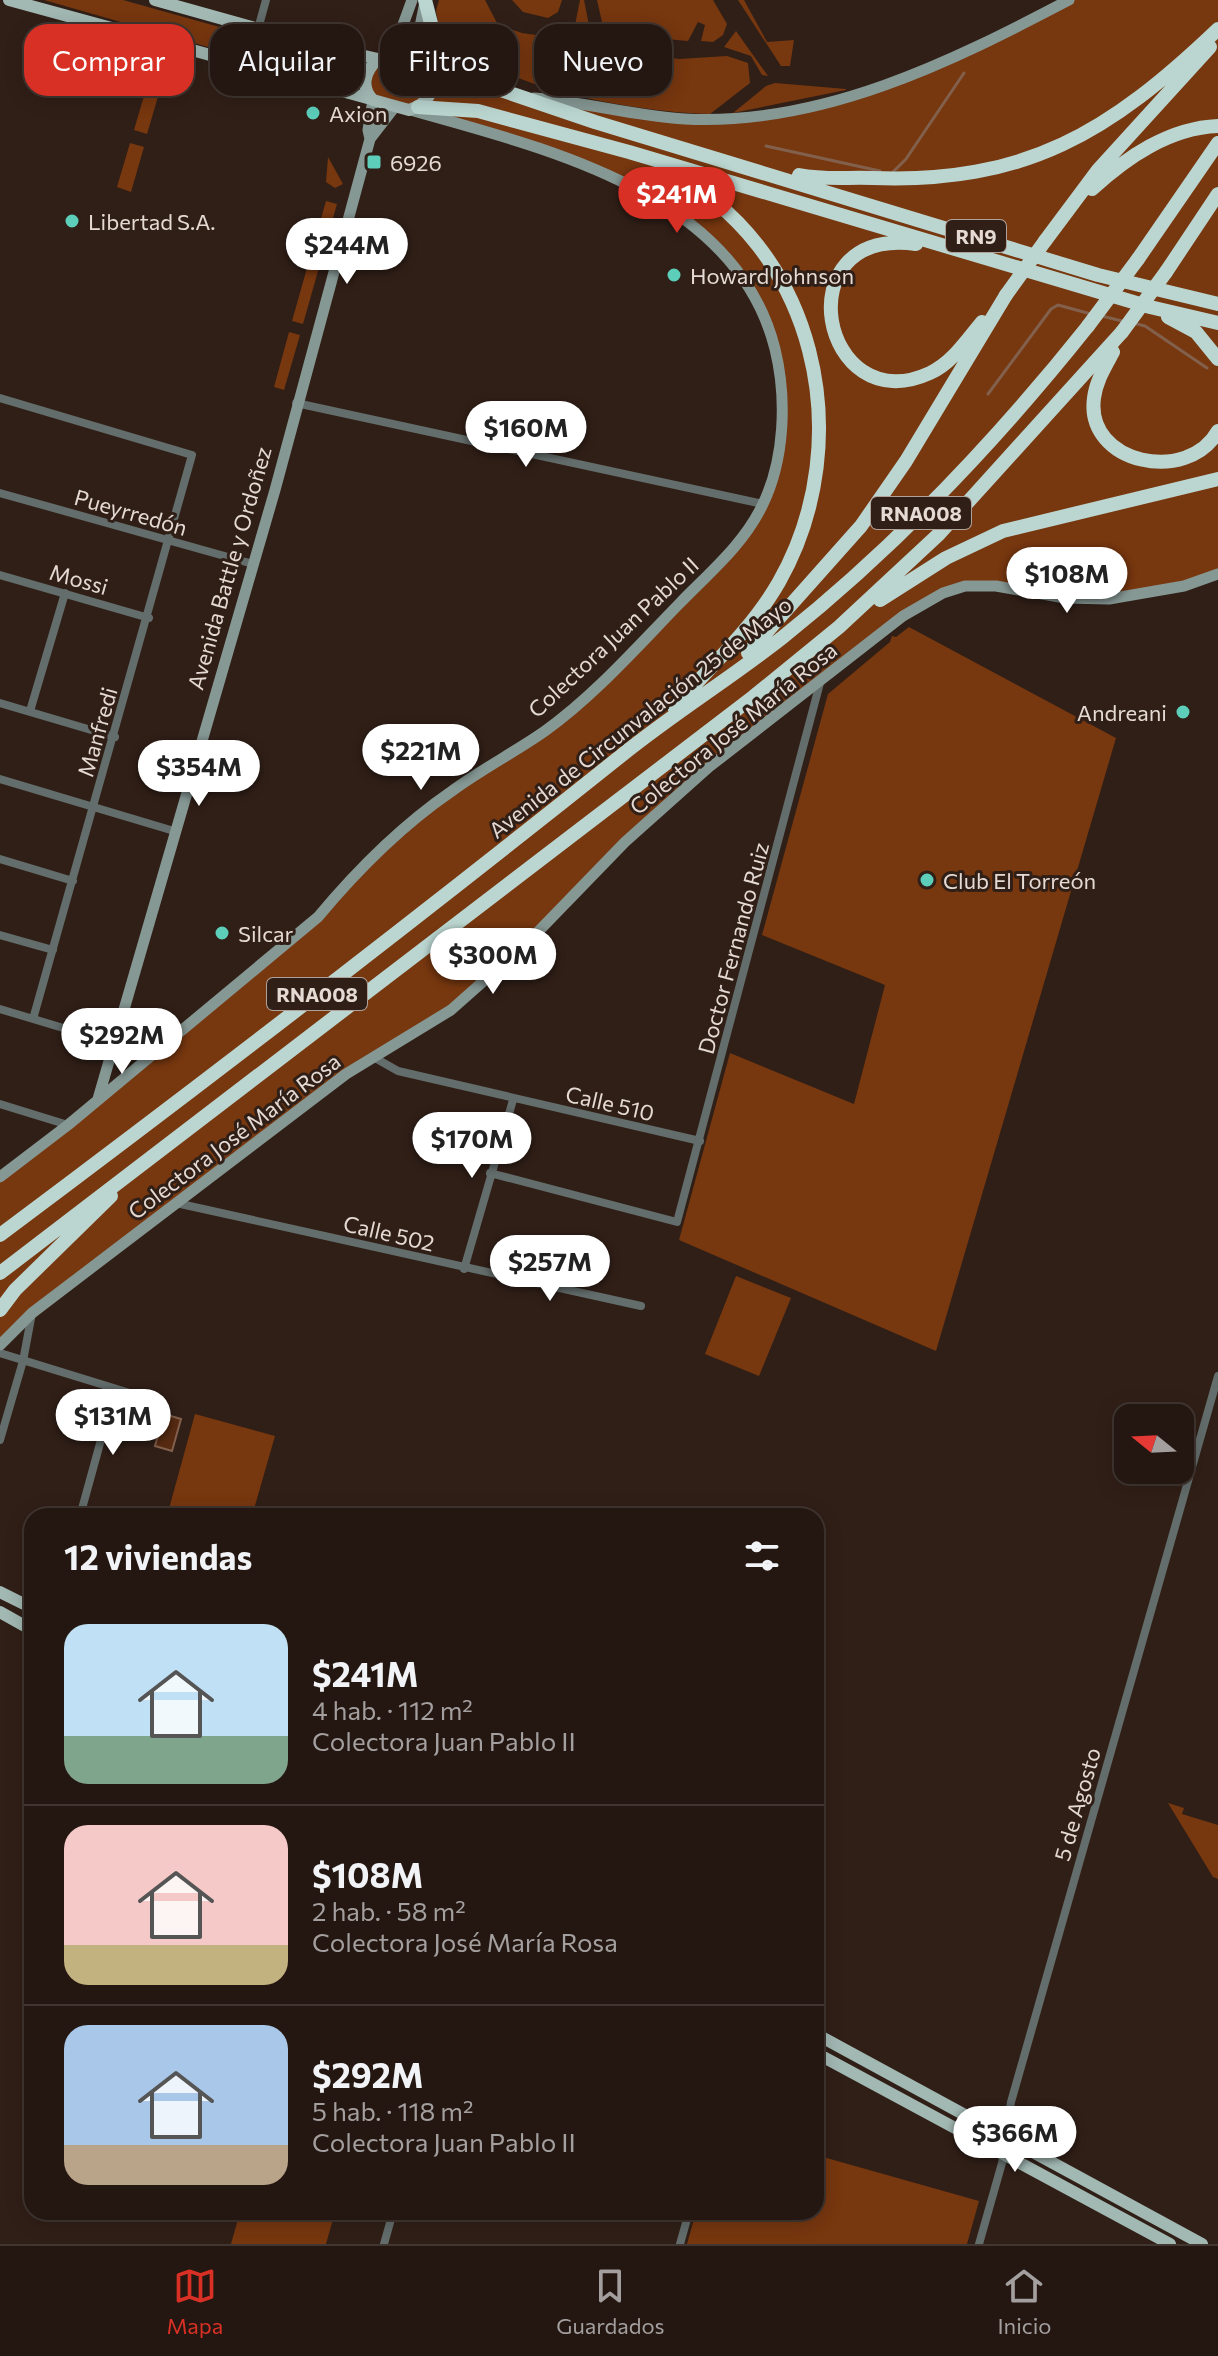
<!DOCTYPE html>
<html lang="es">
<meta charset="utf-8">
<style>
:root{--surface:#241711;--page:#2c201a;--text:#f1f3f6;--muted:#a39f9f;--line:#413631;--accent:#d93025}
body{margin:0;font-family:Commissioner,sans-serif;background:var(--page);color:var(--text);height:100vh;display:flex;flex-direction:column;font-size:30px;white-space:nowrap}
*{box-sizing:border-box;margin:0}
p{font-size:26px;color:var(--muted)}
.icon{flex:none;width:44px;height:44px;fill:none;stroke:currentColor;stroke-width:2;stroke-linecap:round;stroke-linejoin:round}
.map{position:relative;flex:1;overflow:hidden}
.panel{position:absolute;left:24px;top:1508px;width:800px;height:712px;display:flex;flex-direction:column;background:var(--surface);border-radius:24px;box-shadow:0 4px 20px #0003,0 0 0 2px var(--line)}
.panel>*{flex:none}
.hud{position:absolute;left:24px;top:24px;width:800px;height:72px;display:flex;gap:16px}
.needle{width:52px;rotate:288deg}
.controls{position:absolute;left:1114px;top:1404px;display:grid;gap:16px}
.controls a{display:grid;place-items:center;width:80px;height:80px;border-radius:16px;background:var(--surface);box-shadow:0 4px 20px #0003,0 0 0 2px var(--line);font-size:40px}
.price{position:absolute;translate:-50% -68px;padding:0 18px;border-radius:28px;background:#fff;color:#222;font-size:26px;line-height:52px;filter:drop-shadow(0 2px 4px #0008)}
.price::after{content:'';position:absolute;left:50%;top:48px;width:24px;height:18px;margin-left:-12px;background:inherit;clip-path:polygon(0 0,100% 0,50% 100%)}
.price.selected{background:var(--accent);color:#fff}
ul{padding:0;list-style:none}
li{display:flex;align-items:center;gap:24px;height:200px;padding:0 40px}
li+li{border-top:2px solid var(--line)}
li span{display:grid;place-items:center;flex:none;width:224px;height:160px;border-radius:24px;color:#555}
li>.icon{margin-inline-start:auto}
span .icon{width:96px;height:96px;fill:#fffc;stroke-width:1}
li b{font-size:34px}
h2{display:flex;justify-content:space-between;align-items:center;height:96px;padding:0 40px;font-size:34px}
.tag{padding:0 28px;border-radius:24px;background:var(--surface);box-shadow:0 4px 20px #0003,0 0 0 2px var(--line);font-size:28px;line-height:72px}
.tag.selected{background:var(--accent);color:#fff}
.tabs{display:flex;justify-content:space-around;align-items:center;height:112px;border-top:2px solid var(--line);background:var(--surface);font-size:22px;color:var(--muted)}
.tabs a{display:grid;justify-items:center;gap:4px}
.tabs .selected{color:var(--accent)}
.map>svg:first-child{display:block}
.green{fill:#77370f}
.water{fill:#572b12;stroke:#82604c;stroke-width:2}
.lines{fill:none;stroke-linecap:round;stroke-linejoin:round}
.stream{stroke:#82604c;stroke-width:3}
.street{stroke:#636d6b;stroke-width:8}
.secondary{stroke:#869894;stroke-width:11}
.primary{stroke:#a2b8b3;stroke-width:12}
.highway{stroke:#bbd6d0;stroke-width:14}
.highway-bridge{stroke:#bbd6d0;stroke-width:14}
.poi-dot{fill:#5cceba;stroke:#301f17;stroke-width:3}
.labels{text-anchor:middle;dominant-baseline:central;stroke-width:6;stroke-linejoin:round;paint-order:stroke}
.shield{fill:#301f17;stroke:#afa29b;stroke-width:2}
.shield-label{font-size:20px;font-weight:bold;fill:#e5dad4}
.poi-label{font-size:22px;fill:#e5dad4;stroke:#301f17;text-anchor:start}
.street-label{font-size:22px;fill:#e5dad4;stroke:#301f17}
</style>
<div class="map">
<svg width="1218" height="2244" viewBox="0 0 1218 2244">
<rect width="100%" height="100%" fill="#301f17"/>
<path class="green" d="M44,0h79l218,61 20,2 -10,25z
M439,0h46l13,25 24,8 110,16 5,4 42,6 48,-3 21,7 2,20 -40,31c-75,-2 -222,-26 -271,-86l-3,-17z
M512,0h50l-4,12 -10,6 -25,-6z
M580,0h4l7,35 -13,-5 -3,-5z
M597,0h116l14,24 -4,11 -10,7 -12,-1 4,-16 -7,-3 -10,19 -66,-6 -20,-13z
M738,0h6l23,42 27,-2 -4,26h-9z
M1069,0h149v574l-109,25 -113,-13 -53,7 -234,174 -258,243 -105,64 -346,271v-168l318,-260 81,-85 148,-103 194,-188 36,-78 3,-93 -39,-98 -82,-69 -125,-58 -149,-39 -20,-21 20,-29 113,33 152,26 92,3 141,-32z
M736,31l32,45 -6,-1 -11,-19 -27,-9z
M154,62l13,4 -20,68 -13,-4z
M775,83l71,6v1l-113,23 33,-27z
M130,143l14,4 -13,45 -14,-5z
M328,157l15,27 -8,4 -9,-6z
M326,201l11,3 -34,120 -11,-3z
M289,332l11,3 -16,55 -10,-3z
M909,627l207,111 -180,613 -257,-111 51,-187 124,51 31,-119 -123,-50 66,-241 62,-52 2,-6 4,1z
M736,1276l55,22 -32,78 -54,-22z
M195,1414l80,22 -23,80h-85z
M1168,1803l16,5 -2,6 36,11v54l-5,-2z
M816,2155l163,46 -12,43h-280l9,-32h120z
M240,2212h95l-9,32h-95z"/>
<path class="water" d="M164,1414l17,5 -9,32 -17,-5z"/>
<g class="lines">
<path class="stream" d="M766,146l114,25
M892,173l14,-14 58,-86
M1102,316l20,5
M1133,323l12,3 62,42
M988,394l63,-85 7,-4 33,9"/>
<path class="street" d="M258,29l8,-29
M0,398l192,57 -159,564
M296,403l467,101
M0,493l253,71
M0,575l149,43
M0,703l115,34
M30,711l35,-118
M0,779l174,52
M0,859l73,22
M0,935l53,15
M0,1009l113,34
M375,1058l23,13 302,70
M0,1104l68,21
M490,1173l187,49 143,-539
M176,1203l465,103
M464,1269l49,-169
M0,1353l159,49
M0,1440l23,-79 9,-48
M80,1516l35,-127
M384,2244l9,-32
M680,2244l9,-32
M979,2244l23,-81 9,-61 207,-726"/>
<path class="secondary" d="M392,55l20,-55
M420,61l-2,-25 7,-34
M534,98c51,4 100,18 151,21 137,7 266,-57 384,-119
M370,139l24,-31
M98,1099l177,-609 95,-351 -2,-9 5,-30
M0,1177l68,-52 250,-208c40,-48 83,-91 134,-126 30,-22 63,-39 93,-60 49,-35 92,-84 134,-127 30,-31 64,-59 83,-98 23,-46 25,-108 13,-157 -39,-156 -227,-200 -361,-238
M0,1345l32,-32 314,-239 105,-64 80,-71 94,-97 84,-75 194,-151 40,-23 22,-7h31l69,12 44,1 75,-13 34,-12"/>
<path class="primary" d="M9,0l362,99
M155,0l157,44 66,15
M400,55c35,6 46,43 9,55l-36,-10c-13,-13 -8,-29 5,-41z
M0,1592l32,16
M0,1612l32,18
M816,2034l386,210
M816,2053l354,191"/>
<path class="highway" d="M425,0l9,35 61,51
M424,64l171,58 503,153 120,29
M418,107l60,4 151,41 521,155 68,16
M665,170c151,74 195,269 114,412 -27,47 -69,85 -105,125
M799,175c25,5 49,2 73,3 154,6 238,-46 346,-149
M1092,189c35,-32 77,-61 126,-63
M1045,241l53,-71 112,-123
M916,244c-134,-18 -95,179 14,129 22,-10 37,-33 52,-51
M1138,259l80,-116
M1166,272l52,-78
M1168,317l28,15 22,27
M1113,352c-8,15 -17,29 -19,46 -9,66 94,87 124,33
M880,600l66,-42 57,-27 215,-52
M748,653l113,-127 45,-65 100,-166
M0,1235c210,-157 418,-317 622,-480 52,-42 109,-77 161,-118 114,-91 215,-198 305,-311
M0,1273l753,-576 86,-70 100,-93 183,-202
M0,1310l15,-20 96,-94"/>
<path class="highway-bridge" d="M1006,295l39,-54
M1088,326l50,-67
M1122,332l44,-60"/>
</g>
<g class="poi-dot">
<circle cx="313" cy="113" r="8"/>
<rect x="366" y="154" width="16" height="16" rx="4"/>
<circle cx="72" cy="221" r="8"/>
<circle cx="674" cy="275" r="8"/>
<circle cx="1183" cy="712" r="8"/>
<circle cx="927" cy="880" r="8"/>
<circle cx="222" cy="933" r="8"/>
</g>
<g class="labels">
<g class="shield">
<rect x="946" y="220" width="60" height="32" rx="6"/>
<rect x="871" y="497" width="100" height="32" rx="6"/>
<rect x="267" y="978" width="100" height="32" rx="6"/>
</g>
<g class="shield-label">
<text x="976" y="236">RN9</text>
<text x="921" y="513">RNA008</text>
<text x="317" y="994">RNA008</text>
</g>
<g class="poi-label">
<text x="329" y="113">Axion</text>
<text x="390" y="162">6926</text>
<text x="88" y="221">Libertad S.A.</text>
<text x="690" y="275">Howard Johnson</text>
<text x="1167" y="712" text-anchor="end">Andreani</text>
<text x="943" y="880">Club El Torreón</text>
<text x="238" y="933">Silcar</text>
</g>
<g class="street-label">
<text transform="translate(131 512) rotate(16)">Pueyrredón</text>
<text transform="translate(229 568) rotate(-74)">Avenida Battle y Ordoñez</text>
<text transform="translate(79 579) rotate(16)">Mossi</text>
<text transform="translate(613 637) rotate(-43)">Colectora Juan Pablo II</text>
<text transform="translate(640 717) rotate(-38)">Avenida de Circunvalación 25 de Mayo</text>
<text transform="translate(733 728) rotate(-39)">Colectora José María Rosa</text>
<text transform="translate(97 732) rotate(-74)">Manfredi</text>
<text transform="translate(733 948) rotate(-75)">Doctor Fernando Ruiz</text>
<text transform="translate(610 1103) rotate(13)">Calle 510</text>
<text transform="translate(234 1136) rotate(-37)">Colectora José María Rosa</text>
<text transform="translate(389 1233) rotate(13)">Calle 502</text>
<text transform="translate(1077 1804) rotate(-74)">5 de Agosto</text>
</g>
</g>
</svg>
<div class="controls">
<a><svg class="needle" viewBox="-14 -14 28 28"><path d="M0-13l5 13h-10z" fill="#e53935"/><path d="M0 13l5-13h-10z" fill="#a39f9f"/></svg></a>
</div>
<b class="price selected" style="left:677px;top:235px">$241M</b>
<b class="price" style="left:347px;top:286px">$244M</b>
<b class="price" style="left:526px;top:469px">$160M</b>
<b class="price" style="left:1067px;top:615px">$108M</b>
<b class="price" style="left:421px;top:792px">$221M</b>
<b class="price" style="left:199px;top:808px">$354M</b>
<b class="price" style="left:493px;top:996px">$300M</b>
<b class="price" style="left:122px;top:1076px">$292M</b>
<b class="price" style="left:472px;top:1180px">$170M</b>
<b class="price" style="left:550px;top:1303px">$257M</b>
<b class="price" style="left:113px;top:1457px">$131M</b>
<b class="price" style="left:1015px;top:2174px">$366M</b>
<div class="hud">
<a class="tag selected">Comprar</a>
<a class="tag">Alquilar</a>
<a class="tag">Filtros</a>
<a class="tag">Nuevo</a>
</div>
<section class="panel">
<h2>12 viviendas<svg class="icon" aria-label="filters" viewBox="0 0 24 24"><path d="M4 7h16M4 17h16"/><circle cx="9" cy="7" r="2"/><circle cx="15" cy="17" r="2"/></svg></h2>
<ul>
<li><span style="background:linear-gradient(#bfe0f5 70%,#7fa58c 0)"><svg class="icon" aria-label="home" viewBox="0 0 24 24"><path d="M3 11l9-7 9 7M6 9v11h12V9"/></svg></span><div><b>$241M</b><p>4 hab. · 112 m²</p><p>Colectora Juan Pablo II</p></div></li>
<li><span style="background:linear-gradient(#f6c9c9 75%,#c2b280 0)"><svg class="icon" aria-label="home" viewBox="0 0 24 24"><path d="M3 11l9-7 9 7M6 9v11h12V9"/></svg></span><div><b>$108M</b><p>2 hab. · 58 m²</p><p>Colectora José María Rosa</p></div></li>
<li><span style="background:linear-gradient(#a9c7e8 75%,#b9a48a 0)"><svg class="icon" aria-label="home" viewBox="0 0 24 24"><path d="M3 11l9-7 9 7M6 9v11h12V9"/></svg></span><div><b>$292M</b><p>5 hab. · 118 m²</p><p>Colectora Juan Pablo II</p></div></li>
</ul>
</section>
</div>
<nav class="tabs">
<a class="selected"><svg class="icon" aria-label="map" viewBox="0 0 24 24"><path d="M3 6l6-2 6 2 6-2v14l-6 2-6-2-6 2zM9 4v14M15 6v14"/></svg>Mapa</a>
<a><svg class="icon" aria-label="saved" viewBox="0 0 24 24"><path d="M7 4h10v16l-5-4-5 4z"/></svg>Guardados</a>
<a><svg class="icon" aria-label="home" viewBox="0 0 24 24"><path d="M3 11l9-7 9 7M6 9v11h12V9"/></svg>Inicio</a>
</nav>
